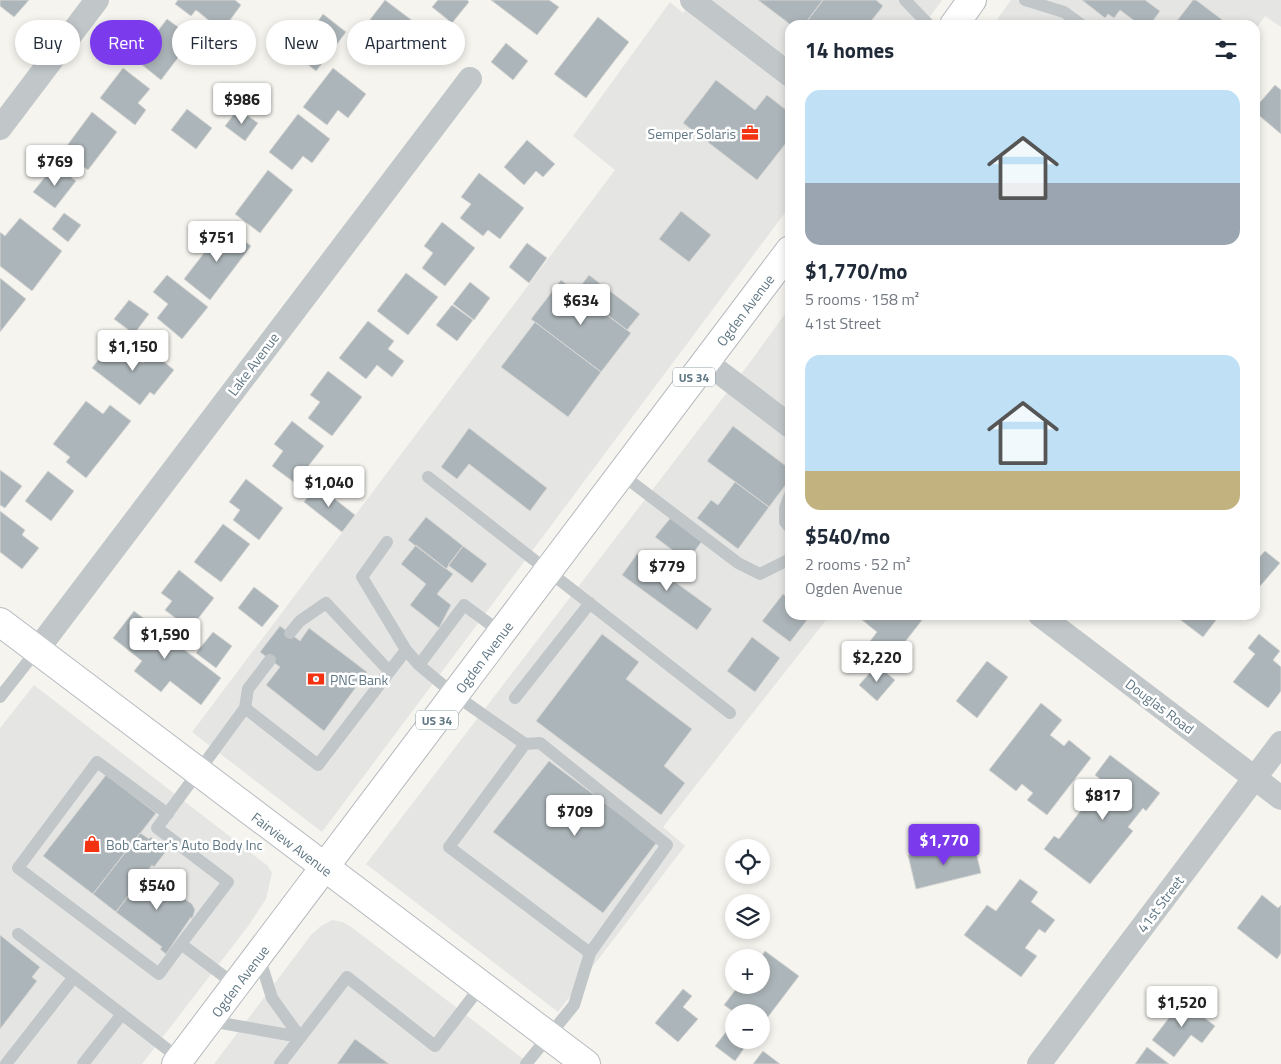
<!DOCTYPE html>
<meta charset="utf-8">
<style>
:root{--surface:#fff;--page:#f2f2f3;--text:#1f2937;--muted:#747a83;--accent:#7c3aed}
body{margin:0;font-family:"Titillium Web",sans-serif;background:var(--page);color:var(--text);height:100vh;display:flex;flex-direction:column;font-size:19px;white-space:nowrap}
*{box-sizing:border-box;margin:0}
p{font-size:16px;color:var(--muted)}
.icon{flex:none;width:28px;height:28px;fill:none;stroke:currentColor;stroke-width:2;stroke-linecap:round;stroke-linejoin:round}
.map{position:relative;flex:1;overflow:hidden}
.drawer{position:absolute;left:785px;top:20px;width:475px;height:600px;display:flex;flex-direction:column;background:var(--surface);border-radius:15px;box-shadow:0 2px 8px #0003}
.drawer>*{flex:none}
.top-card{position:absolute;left:15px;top:20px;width:475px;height:45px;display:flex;gap:10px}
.buttons{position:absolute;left:725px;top:839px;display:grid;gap:10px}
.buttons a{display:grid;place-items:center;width:45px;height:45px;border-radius:50%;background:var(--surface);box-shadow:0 2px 8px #0003;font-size:25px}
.price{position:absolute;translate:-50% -42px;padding:0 11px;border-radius:5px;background:#fff;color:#222;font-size:16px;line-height:32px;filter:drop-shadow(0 1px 2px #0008)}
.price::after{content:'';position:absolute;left:50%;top:30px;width:15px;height:11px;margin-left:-8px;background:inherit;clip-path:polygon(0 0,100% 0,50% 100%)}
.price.on{background:var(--accent);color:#fff}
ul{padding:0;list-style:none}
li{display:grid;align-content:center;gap:10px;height:265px;padding:0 20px}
li span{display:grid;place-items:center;height:155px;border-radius:15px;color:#555}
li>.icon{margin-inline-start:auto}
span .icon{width:90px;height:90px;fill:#fffc;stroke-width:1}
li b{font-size:21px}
h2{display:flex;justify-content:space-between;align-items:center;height:60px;padding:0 20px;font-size:21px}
.tag{padding:0 18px;border-radius:22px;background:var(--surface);box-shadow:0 2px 8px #0003;font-size:18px;line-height:45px}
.tag.on{background:var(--accent);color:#fff}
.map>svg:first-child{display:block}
.built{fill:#e5e5e3}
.building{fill:#acb5b9;stroke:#d5d5d3}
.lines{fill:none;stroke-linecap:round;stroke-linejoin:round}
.secondary-casing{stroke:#b5bbbf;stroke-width:30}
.primary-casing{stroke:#b4b9bc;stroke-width:30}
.lane{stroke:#c1c6c9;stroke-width:12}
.street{stroke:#c1c6c9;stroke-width:24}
.secondary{stroke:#fff;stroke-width:28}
.primary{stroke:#fff;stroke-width:28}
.labels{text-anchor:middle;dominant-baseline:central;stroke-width:5;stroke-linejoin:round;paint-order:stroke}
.shield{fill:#fff;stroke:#90a0a9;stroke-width:1}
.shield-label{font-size:12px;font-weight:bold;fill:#607784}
.poi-label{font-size:14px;fill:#607784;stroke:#fff;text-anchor:start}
.street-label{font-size:14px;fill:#607784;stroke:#fff}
</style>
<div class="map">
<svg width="1281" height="1064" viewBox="0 0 1281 1064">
<rect width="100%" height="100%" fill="#f5f4ef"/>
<path class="built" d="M693,0h249l-18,25h-134v181l-468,626 -130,-100 423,-562 -42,-34 97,-134 13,11z
M1011,0h270v27l-16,-11 -10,14v-5h-262z
M790,307v308h40l-167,212 22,19 -127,166 -192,-148 385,-503z
M34,685l234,181 4,7 -6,26 -17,26 -107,139h-142v-336z
M332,920l11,2 11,7 176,135h-316l97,-129 10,-9z"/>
<path class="building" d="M0,0h29l-15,17 -14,-11z
M178,0h57l6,5 -19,26 -26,-21 -5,6 -16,-12z
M385,0l33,25 -19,24 -9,-7 -11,14 -23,-18z
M438,0h29l2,2 -17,21 -20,-16z
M491,0h58l10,7 -22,28z
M758,0h65l-19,25h-13z
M823,0h53l7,6 -15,19h-64z
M1082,0h63l15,11 -10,14h-10l-20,-15 -6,8 -6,-4 -3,4z
M1193,0h3l33,25h-49l-4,-3z
M323,14l23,18 -15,20 -23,-17z
M598,17l31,25 -43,56 -32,-24z
M167,19l26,19 -32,42 -25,-20z
M308,40l20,16 -12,15 -20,-16z
M506,43l22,18 -15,19 -22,-18z
M123,68l27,21 -12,14 8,7 -11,15 -35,-27z
M333,68l33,26 -18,24 -10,-8 -11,15 -24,-18z
M716,80l39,30 12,-15 23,18v25l-33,42 -74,-57z
M1275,85l6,5v44l-26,-22v-4z
M187,109l25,19 -16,21 -25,-19z
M238,109l20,14 -13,18 -20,-15z
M92,112l25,20 -29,38 -25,-19z
M298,114l32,25 -18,24 -9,-7 -11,14 -23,-18z
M527,140l28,24 -12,13 -7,-6 -12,14 -20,-18z
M55,165l21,16 -21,27 -22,-16z
M268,170l25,20 -33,43 -25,-19z
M479,173l45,35 -24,31 -12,-9 -5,6 -23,-18 11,-14 -10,-7z
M681,211l30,24 -22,27 -30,-23z
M64,213l17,12 -13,17 -16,-13z
M20,218l42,33 -30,40 -32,-25v-34l5,4z
M442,222l33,26 -30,38 -23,-18 11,-15 -9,-7z
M225,226l26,20 -41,54 -26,-21z
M527,243l20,15 -18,25 -20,-16z
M406,273l32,24 -30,38 -31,-24z
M167,275l41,32 -26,32 -25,-21 11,-14 -15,-12z
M589,275l51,39 -13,16 -51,-38z
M0,278l26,21 -26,33z
M561,280l70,53 -30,39 -70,-53z
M470,282l20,16 -16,22 -21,-16z
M129,300l20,14 -15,20 -20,-15z
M452,305l21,15 -16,21 -21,-16z
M368,321l26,20 -6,8 16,12 -12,16 -15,-12 -11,14 -27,-21z
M535,322l66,50 -33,45 -67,-50z
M114,340l29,23 9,-11 22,18 -20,25 -4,-3 -10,13 -48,-37z
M328,371l34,26 -30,39 -24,-18 12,-16 -10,-7z
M86,401l17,13 7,-9 21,16 -45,57 -20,-16 4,-5 -17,-13z
M292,421l32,25 -29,37 -23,-17 11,-15 -9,-7z
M733,426l57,43v10l-21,28 -62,-46z
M469,428l78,60 -17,23 -61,-47 -12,15 -16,-12z
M0,470l22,16 -17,22 -5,-3z
M48,471l26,20 -23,30 -26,-20z
M246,479l37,29 -24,32 -26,-20 7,-10 -11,-8z
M735,482l34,25 -31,42 -41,-31 14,-18 7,5z
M317,485l38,30 -13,17 -38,-30z
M0,511l25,19 -3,5 17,13 -17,21 -22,-17z
M672,516l31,24 -16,21 -32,-24z
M426,517l37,29 -17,23 -38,-29z
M223,524l27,20 -29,38 -27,-20z
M416,545l37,29 -16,20 14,11 -12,23 -29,-23 16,-21 -25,-20z
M463,546l24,18 -15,19 -24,-18z
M1265,551l15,12 -25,29v-30z
M637,554l75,55 -15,21 -75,-55z
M179,570l35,28 -24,31 -25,-19 7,-9 -11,-8z
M254,587l25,19 -17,21 -24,-19z
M783,594l7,5v16h21l-21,27 -28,-21z
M134,611l87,67 -20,27 -31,-24 -9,11 -27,-21 8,-10 -29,-23z
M865,615h61l-36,46 -22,-17 9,-12 -16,-13z
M1174,615h46l-17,22z
M280,626l20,15 9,-13 58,44 -43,59 -58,-46 14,-18 -20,-15z
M213,632l19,14 -16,22 -20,-15z
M602,634l37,28 -13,17 66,50 -28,37 21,17 -24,32 -125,-94z
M1259,634l21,17 -7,9 8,7v24l-13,17 -35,-26 22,-28 -7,-6z
M752,637l28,21 -25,34 -28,-21z
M987,661l21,16 -31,41 -21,-17z
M877,665l18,15 -18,21 -18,-16z
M1041,703l21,17 -12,15 14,11 5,-6 22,18 -44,57 -20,-15 6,-7 -11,-9 -6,7 -27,-21z
M1110,755l50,38 -14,18 -3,-3 -15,19 5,4 -43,53 -46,-35 10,-13 5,3 26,-34 -4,-2 19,-24 -5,-4z
M549,761l108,81 -54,71 -110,-81z
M106,775l50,38 -63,81 -50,-38z
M140,833l9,6 2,-2 16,13 -13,17 -2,-2 -36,47 -23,-18z
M974,844l7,29 -65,16 -8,-34 28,-6 1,5z
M146,872l46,32 3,6 -3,9 -1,-2 -25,37 -6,-5 2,-2 -46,-35z
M1020,879l18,13 -7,10 24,18 -10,13 -6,-4 -14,19 12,8 -16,21 -57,-42 23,-30 9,6z
M1262,895l16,13 3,-3v48l-4,6 -40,-31z
M0,935l40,32 -8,10 5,4 -37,48z
M765,951l34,25 -38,50v-14h-27l-10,-7 15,-20h22l-1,-27z
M683,989l9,7 -9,11 15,12 -20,23 -23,-19z
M1178,997l37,29 -13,17 -11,-8 -17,22 -22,-17 20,-26 -4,-3z
M734,1022v18h16l-15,21 -20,-15z
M355,1039l34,25h-52z
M1147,1047l22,17h-34z
M763,1051l17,13h-27z"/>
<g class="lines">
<g class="secondary-casing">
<path id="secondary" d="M0,622l586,442"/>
</g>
<g class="primary-casing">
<path id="primary" d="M954,25l18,-25
M176,1064l614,-814"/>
</g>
<path class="lane" d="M905,0l24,25
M1025,0l39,12 18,13
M621,474l117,89 22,11 30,-15
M428,477l302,236
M790,495l-5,13v14l5,6
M387,542l-25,35 44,73 13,15 36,30 70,49 15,-1 127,102 -77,108 -16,52 -48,59
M290,633l10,-12 26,-18 63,68
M419,665l45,-60 38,28
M0,697l37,-47
M515,698l75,-95
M245,708l3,-19 22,-29
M525,744l-76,103 141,106
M168,814l-71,-52 -79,106 141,106 22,-30
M18,934l162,125
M259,956l13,42 28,39
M237,986l-56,-42 47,-62 -71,-54 88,-120 73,57 88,-115
M210,1021l90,16
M6,1064l68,-87
M83,1064l39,-50
M280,1064l67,-87 88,69 46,-60"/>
<path class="street" d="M692,0l98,75
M0,128l97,-128
M706,362l84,64
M1040,615l241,183
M37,650l433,-571
M1039,1064l242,-321"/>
<use href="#secondary" class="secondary"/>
<use href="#primary" class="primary"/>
</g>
<defs>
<g id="office-bare" transform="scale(1.35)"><path d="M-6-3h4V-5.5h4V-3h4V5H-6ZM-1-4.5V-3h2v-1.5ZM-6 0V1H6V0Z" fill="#f33211" stroke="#fff" stroke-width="2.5" paint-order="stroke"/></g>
<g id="bank-bare" transform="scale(1.35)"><path d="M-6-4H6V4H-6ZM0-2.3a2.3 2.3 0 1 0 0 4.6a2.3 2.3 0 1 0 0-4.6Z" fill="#f33211" stroke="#fff" stroke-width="2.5" paint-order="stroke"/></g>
<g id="shop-bare" transform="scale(1.35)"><path d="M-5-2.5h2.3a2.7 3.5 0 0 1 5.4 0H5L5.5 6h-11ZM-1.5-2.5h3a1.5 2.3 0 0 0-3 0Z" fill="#f33211" stroke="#fff" stroke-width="2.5" paint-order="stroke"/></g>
</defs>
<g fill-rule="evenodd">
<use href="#office-bare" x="750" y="133"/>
<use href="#bank-bare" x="316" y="679"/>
<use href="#shop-bare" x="92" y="844"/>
</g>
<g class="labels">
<g class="shield">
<rect x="673" y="367.5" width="42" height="19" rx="4"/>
<rect x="416" y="710.5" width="42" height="19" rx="4"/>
</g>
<g class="shield-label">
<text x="694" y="377">US 34</text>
<text x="437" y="720">US 34</text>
</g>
<g class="poi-label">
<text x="736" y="133" text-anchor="end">Semper Solaris</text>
<text x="330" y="679">PNC Bank</text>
<text x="106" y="844">Bob Carter's Auto Body Inc</text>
</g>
<g class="street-label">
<text transform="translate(745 310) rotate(-53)">Ogden Avenue</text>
<text transform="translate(253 364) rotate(-53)">Lake Avenue</text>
<text transform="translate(484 657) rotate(-53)">Ogden Avenue</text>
<text transform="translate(1160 706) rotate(37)">Douglas Road</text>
<text transform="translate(292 844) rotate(37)">Fairview Avenue</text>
<text transform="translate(1160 904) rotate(-53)">41st Street</text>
<text transform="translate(240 981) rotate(-53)">Ogden Avenue</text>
</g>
</g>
</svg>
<div class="buttons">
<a><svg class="icon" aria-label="locate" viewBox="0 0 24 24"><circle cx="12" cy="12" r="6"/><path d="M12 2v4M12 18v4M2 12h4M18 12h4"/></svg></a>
<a><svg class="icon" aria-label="layers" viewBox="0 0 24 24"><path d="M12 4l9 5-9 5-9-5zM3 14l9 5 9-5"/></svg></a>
<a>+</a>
<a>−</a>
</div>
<b class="price" style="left:242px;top:125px">$986</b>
<b class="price" style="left:55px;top:187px">$769</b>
<b class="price" style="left:217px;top:263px">$751</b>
<b class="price" style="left:581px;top:326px">$634</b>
<b class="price" style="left:133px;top:372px">$1,150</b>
<b class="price" style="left:329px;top:508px">$1,040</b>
<b class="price" style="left:667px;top:592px">$779</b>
<b class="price" style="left:165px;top:660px">$1,590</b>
<b class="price" style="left:877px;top:683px">$2,220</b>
<b class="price" style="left:1103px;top:821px">$817</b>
<b class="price" style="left:575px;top:837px">$709</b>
<b class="price on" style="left:944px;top:866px">$1,770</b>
<b class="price" style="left:157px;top:911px">$540</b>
<b class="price" style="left:1182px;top:1028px">$1,520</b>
<div class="top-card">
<a class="tag">Buy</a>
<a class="tag on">Rent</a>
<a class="tag">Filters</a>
<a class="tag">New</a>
<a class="tag">Apartment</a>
</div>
<section class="drawer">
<h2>14 homes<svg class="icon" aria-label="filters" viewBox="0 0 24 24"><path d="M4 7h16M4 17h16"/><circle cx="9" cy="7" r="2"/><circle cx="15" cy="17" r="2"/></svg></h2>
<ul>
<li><span style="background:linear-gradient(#bfe0f5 60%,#9aa5b1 0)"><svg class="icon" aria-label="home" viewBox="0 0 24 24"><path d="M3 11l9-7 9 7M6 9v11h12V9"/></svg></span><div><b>$1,770/mo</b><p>5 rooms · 158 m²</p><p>41st Street</p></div></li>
<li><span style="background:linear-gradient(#bfe0f5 75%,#c2b280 0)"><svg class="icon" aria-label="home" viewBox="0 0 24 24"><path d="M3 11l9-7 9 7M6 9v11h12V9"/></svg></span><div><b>$540/mo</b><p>2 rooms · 52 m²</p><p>Ogden Avenue</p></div></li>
</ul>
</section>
</div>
